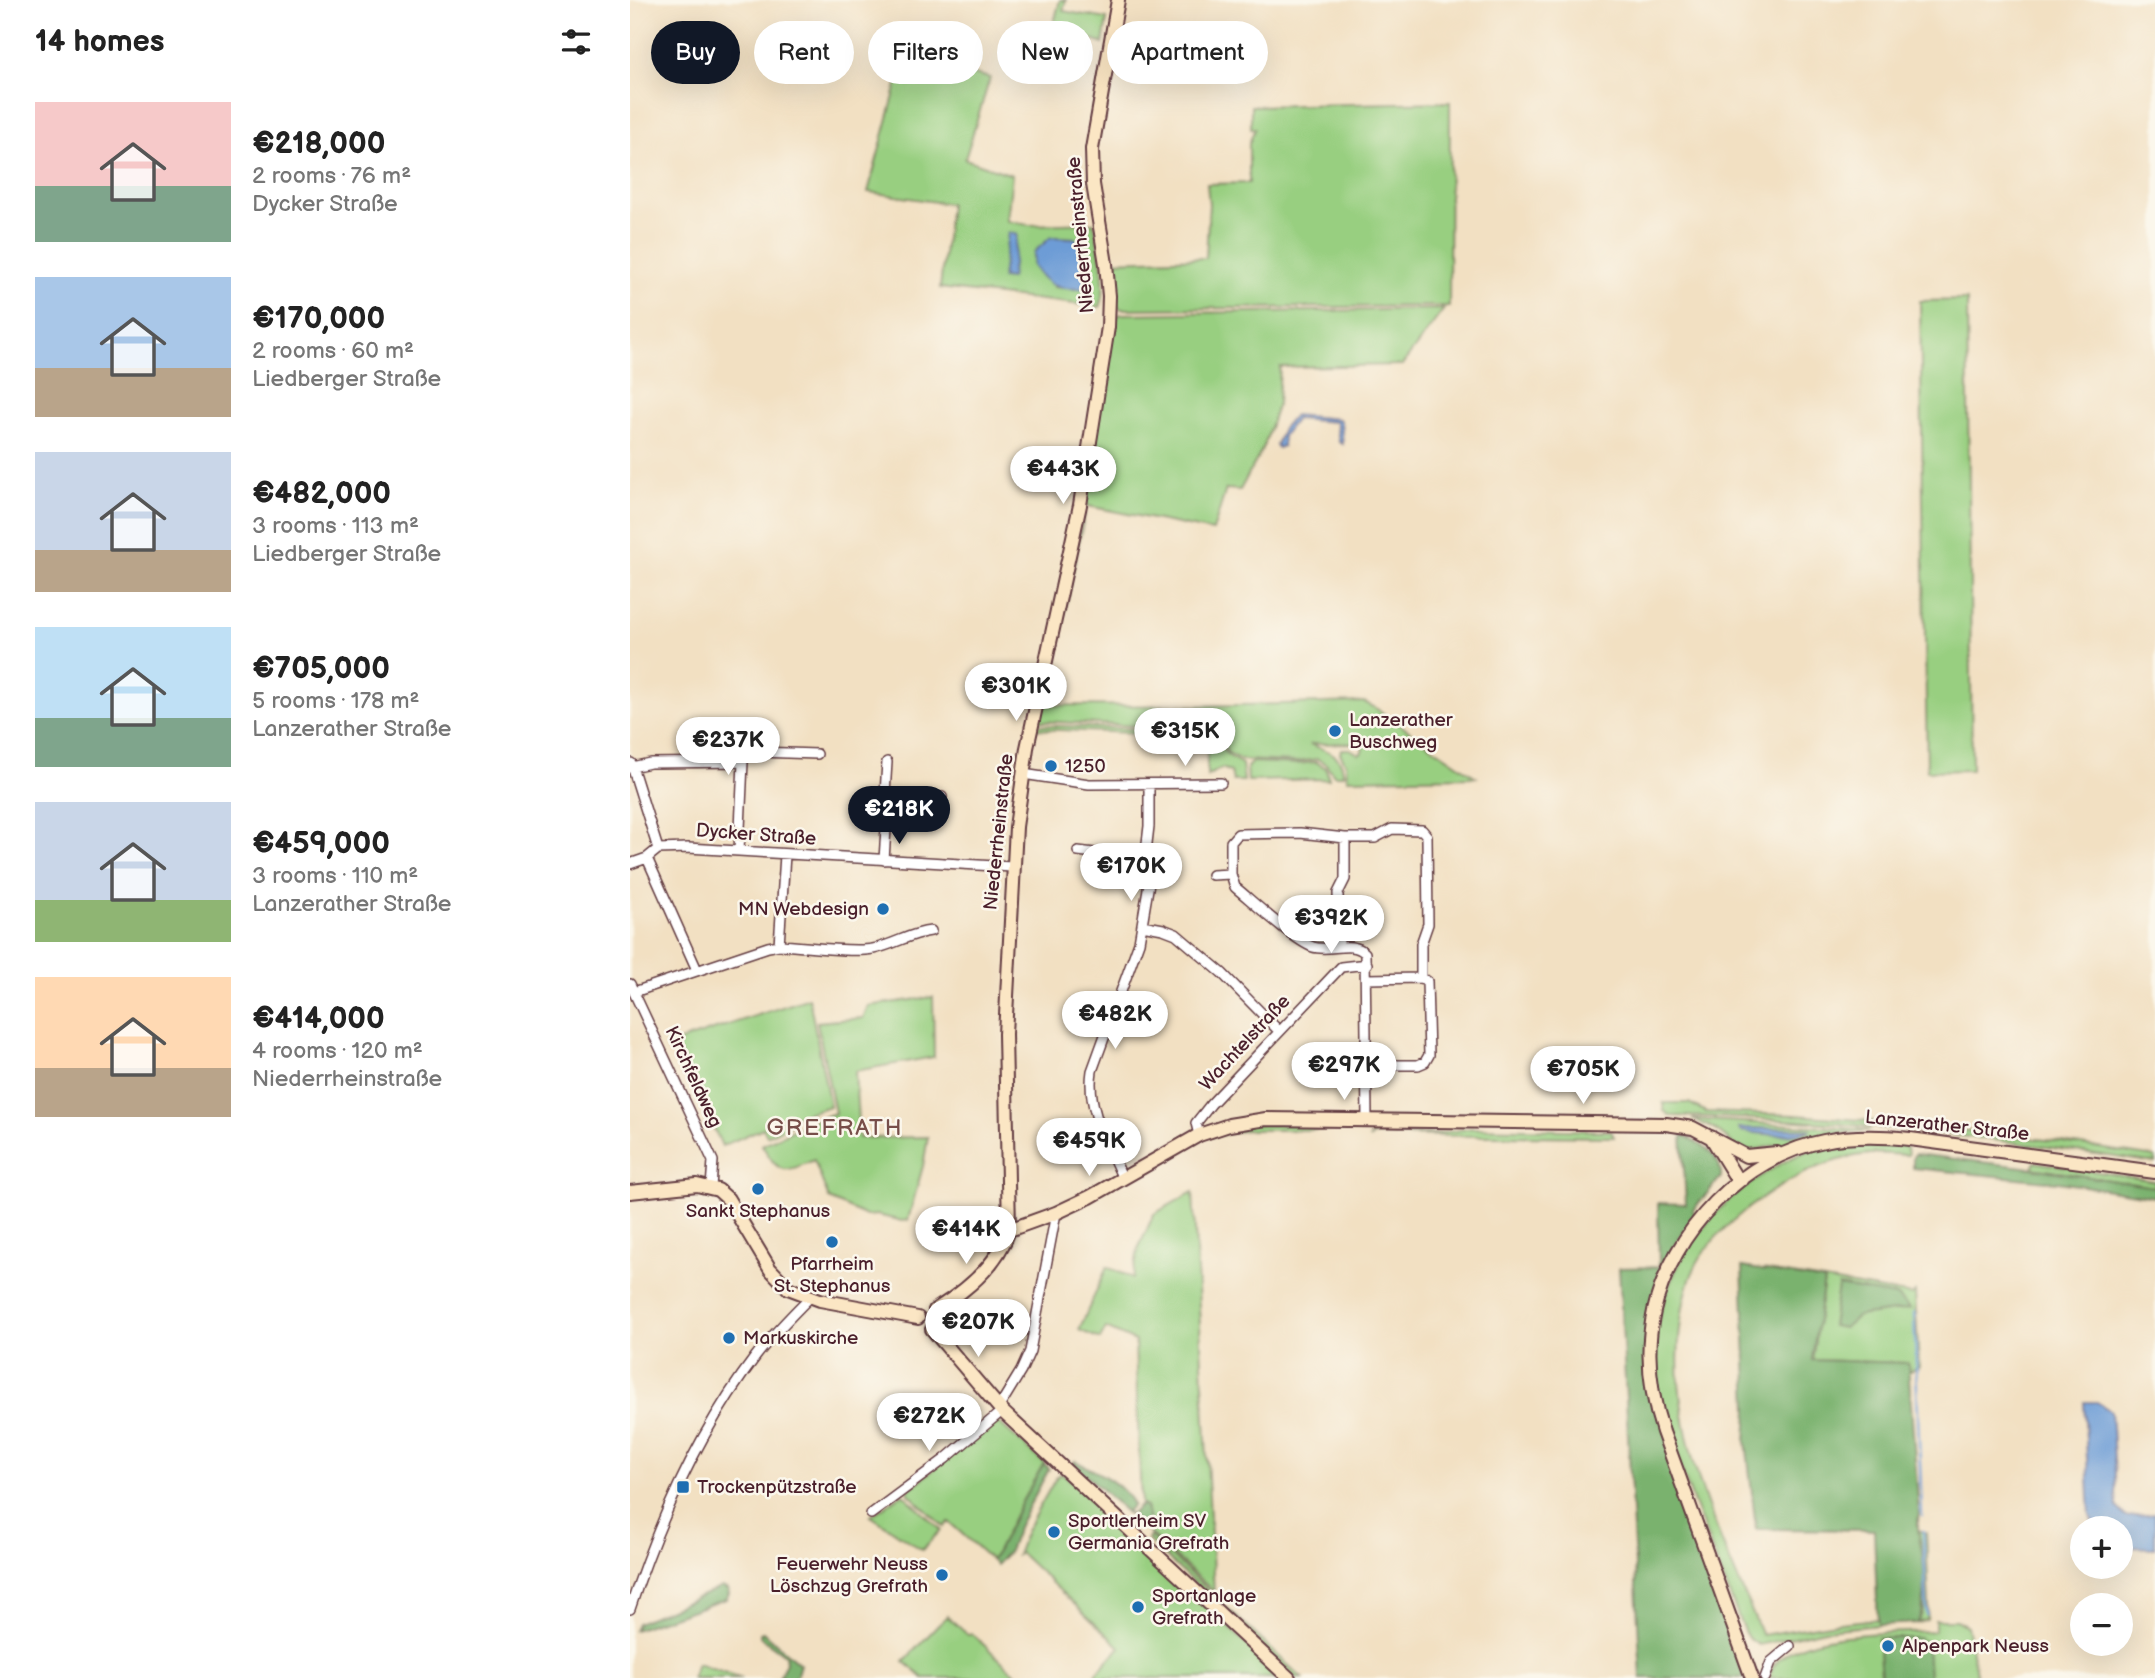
<!DOCTYPE html>
<meta charset="utf-8">
<style>
:root{--surface:#fff;--page:#f2f2f2;--text:#222;--muted:#767676;--accent:#111827}
body{margin:0;font-family:"Balsamiq Sans",sans-serif;background:var(--page);color:var(--text);height:100vh;display:flex;flex-direction:column;font-size:26px;white-space:nowrap}
*{box-sizing:border-box;margin:0}
p{font-size:23px;color:var(--muted)}
.icon{flex:none;width:38px;height:38px;fill:none;stroke:currentColor;stroke-width:2;stroke-linecap:round;stroke-linejoin:round}
.map{position:relative;flex:1;overflow:hidden}
.drawer{display:flex;flex-direction:column;background:var(--surface);width:630px}
.drawer>*{flex:none}
.guide{position:absolute;left:21px;top:21px;width:665px;height:63px;display:flex;gap:14px}
.controls{position:absolute;left:1440px;top:1516px;display:grid;gap:14px}
.controls a{display:grid;place-items:center;width:63px;height:63px;border-radius:50%;background:var(--surface);box-shadow:0 7px 28px #0002;font-size:35px}
.price{position:absolute;translate:-50% -60px;padding:0 16px;border-radius:24px;background:#fff;color:#222;font-size:23px;line-height:46px;filter:drop-shadow(0 2px 4px #0008)}
.price::after{content:'';position:absolute;left:50%;top:42px;width:21px;height:16px;margin-left:-10px;background:inherit;clip-path:polygon(0 0,100% 0,50% 100%)}
.price.selected{background:var(--accent);color:#fff}
ul{padding:0;list-style:none}
li{display:flex;align-items:center;gap:21px;height:175px;padding:0 35px}
li span{display:grid;place-items:center;flex:none;width:196px;height:140px;border-radius:0px;color:#555}
li>.icon{margin-inline-start:auto}
span .icon{width:84px;height:84px;fill:#fffc;stroke-width:1}
li b{font-size:30px}
h2{display:flex;justify-content:space-between;align-items:center;height:84px;padding:0 35px;font-size:30px}
.tag{padding:0 24px;border-radius:32px;background:var(--surface);box-shadow:0 7px 28px #0002;font-size:24px;line-height:63px}
.tag.selected{background:var(--accent);color:#fff}
main{display:flex;flex:1;min-height:0}
.map>svg:first-child{display:block}
.green{fill:#98cf80;stroke:#717756;stroke-width:2;fill-rule:evenodd}
.forest{fill:#7ab26e;stroke:#62684c;stroke-width:2}
.water{fill:#6d9cd6;stroke:#5c5e80;stroke-width:2}
.lines{fill:none;stroke-linecap:round;stroke-linejoin:round}
.stream{stroke:#6d9cd6;stroke-width:2.5}
.street-casing{stroke:#633c42;stroke-width:12}
.secondary-casing{stroke:#633c42;stroke-width:16}
.street{stroke:#fff;stroke-width:9}
.secondary{stroke:#fbe6c4;stroke-width:12}
.poi-dot{fill:#1f6fb2;stroke:#fbf7ec;stroke-width:2.5}
.labels{text-anchor:middle;dominant-baseline:central;stroke-width:5;stroke-linejoin:round;paint-order:stroke}
.street-label{font-size:19px;fill:#4a1f2b;stroke:#fbf7ec}
.poi-label{font-size:19px;fill:#4a1f2b;stroke:#fbf7ec;text-anchor:start}
.quarter-label{font-size:23px;letter-spacing:2px;fill:#774e49;stroke:#fbf7ec}
</style>
<main>
<section class="drawer">
<h2>14 homes<svg class="icon" aria-label="filters" viewBox="0 0 24 24"><path d="M4 7h16M4 17h16"/><circle cx="9" cy="7" r="2"/><circle cx="15" cy="17" r="2"/></svg></h2>
<ul>
<li><span style="background:linear-gradient(#f6c9c9 60%,#7fa58c 0)"><svg class="icon" aria-label="home" viewBox="0 0 24 24"><path d="M3 11l9-7 9 7M6 9v11h12V9"/></svg></span><div><b>€218,000</b><p>2 rooms · 76 m²</p><p>Dycker Straße</p></div></li>
<li><span style="background:linear-gradient(#a9c7e8 65%,#b9a48a 0)"><svg class="icon" aria-label="home" viewBox="0 0 24 24"><path d="M3 11l9-7 9 7M6 9v11h12V9"/></svg></span><div><b>€170,000</b><p>2 rooms · 60 m²</p><p>Liedberger Straße</p></div></li>
<li><span style="background:linear-gradient(#c9d6e8 70%,#b9a48a 0)"><svg class="icon" aria-label="home" viewBox="0 0 24 24"><path d="M3 11l9-7 9 7M6 9v11h12V9"/></svg></span><div><b>€482,000</b><p>3 rooms · 113 m²</p><p>Liedberger Straße</p></div></li>
<li><span style="background:linear-gradient(#bfe0f5 65%,#7fa58c 0)"><svg class="icon" aria-label="home" viewBox="0 0 24 24"><path d="M3 11l9-7 9 7M6 9v11h12V9"/></svg></span><div><b>€705,000</b><p>5 rooms · 178 m²</p><p>Lanzerather Straße</p></div></li>
<li><span style="background:linear-gradient(#c9d6e8 70%,#8fb573 0)"><svg class="icon" aria-label="home" viewBox="0 0 24 24"><path d="M3 11l9-7 9 7M6 9v11h12V9"/></svg></span><div><b>€459,000</b><p>3 rooms · 110 m²</p><p>Lanzerather Straße</p></div></li>
<li><span style="background:linear-gradient(#ffd9b3 65%,#b9a48a 0)"><svg class="icon" aria-label="home" viewBox="0 0 24 24"><path d="M3 11l9-7 9 7M6 9v11h12V9"/></svg></span><div><b>€414,000</b><p>4 rooms · 120 m²</p><p>Niederrheinstraße</p></div></li>
</ul>
</section>
<div class="map">
<svg width="1525" height="1678" viewBox="0 0 1525 1678">
<rect width="100%" height="100%" fill="#fbf7ec"/>
<filter id="ink" filterUnits="userSpaceOnUse"><feTurbulence type="fractalNoise" baseFrequency=".0143" numOctaves="2"/><feDisplacementMap in="SourceGraphic" scale="14" xChannelSelector="R" yChannelSelector="G"/><feConvolveMatrix kernelMatrix="1 2 1 2 8 2 1 2 1" color-interpolation-filters="sRGB"/></filter>
<filter id="wash" filterUnits="userSpaceOnUse"><feTurbulence type="fractalNoise" baseFrequency=".00686" numOctaves="4" result="noise"/><feDisplacementMap in="SourceGraphic" scale="28" xChannelSelector="R" yChannelSelector="G"/><feGaussianBlur stdDeviation="1.57" result="paint"/><feColorMatrix in="noise" values="0 0 0 0 0 0 0 0 0 0 0 0 0 0 0 0 0 1.4 0 .05"/><feComposite in="paint" operator="in"/></filter>
<g filter="url(#wash)">
<rect width="100%" height="100%" fill="#f2e0c2"/>
<path class="green" d="M430,0h6l-3,11 44,8 -4,25 -49,-21z
M275,55l85,23 -25,81 47,16 -5,46 22,4 65,-2c4,22 15,65 6,84l-160,-19 10,-84 -82,-12zM421,237l23,1 6,5 6,39 -5,7 -27,-2z
M820,102l-1,204 -328,3 -7,-5 -4,-43 96,-3 3,-54 -2,-20 42,-1v-39l6,-16h-4v-22z
M1337,300l5,470 -45,1 -7,-470z
M814,309l-42,56 -122,2 -2,36 -14,43 -24,44 -14,-1 -13,42 -125,-25 -3,-5 27,-180 3,-4 6,-3z
M455,512l-39,193 153,1 165,-4 10,5 102,70 -129,2 -1,-15 -6,-11 1,-4h9l9,5 3,-2 1,-9 -53,1c16,7 34,9 33,31h-9l-8,-11 -9,-5 -20,3 -56,-2 -14,-8 -4,-10 1,-18 -6,-3 -60,6 -120,-6 44,-202z
M576,723l14,2c5,26 -5,24 22,39l2,17h-11l-2,-9 -9,-4 -15,8v-40l-171,-7 1,-4 125,5z
M622,762l44,2 20,-2 10,6 3,11 -81,2 -1,-14z
M303,997l1,60 -79,14 4,67 69,-1 -5,29 -15,54 -6,1 -25,-6 -11,1 -37,-17 -15,-39c-32,13 -33,16 -52,-15l50,-24 23,-8 -18,-91 46,-4 5,-12z
M179,998l21,108 -33,10 -5,8 -25,12 -4,-8 -41,18 -48,-103z
M1033,1103h26l17,9 89,3 117,9 150,18 93,15v6c-160,-25 -321,-45 -484,-47l-7,-5z
M1062,1119l179,11 -44,4 -78,17 -13,-5 -21,-17z
M617,1124l112,2v4h-112l-38,7z
M842,1128l139,3 3,6 -240,-2 -5,4 3,-6 64,1z
M1233,1143l40,2 4,3 1,7c-12,0 -25,-3 -37,-1 -40,3 -79,23 -112,46 -21,15 -42,33 -57,55 -13,19 -18,43 -21,65 -16,110 39,217 81,315l68,-11 48,-5v6l-53,5 -66,15 -11,-7 -4,-7c-19,-48 -38,-96 -56,-144 -12,-31 -24,-63 -31,-96 -13,-66 16,-133 61,-180 21,-22 73,-59 103,-63 14,-2 28,-4 42,-5z
M1405,1162l120,19v6l-123,-19z
M563,1192l21,400 -69,-63 4,-8 -3,-14 -5,-2 -6,-164 -29,-13 -6,11 -21,-9 28,-63 26,11 5,-29 16,-35z
M1194,1280l88,15 3,-3 4,75 -11,5 -1,-9 -95,-3z
M366,1420l48,43 -25,44 -22,45 -6,8 -42,-38 -5,5 -35,-33 -1,-4z
M430,1474l5,1 218,203h-191l28,-31 -100,-94 -3,2 9,-24 31,-55z
M273,1494l38,36 -19,20 -51,-34z
M1286,1529l10,4 3,74 -2,13 -9,3 6,-15z
M520,1536l152,142h-6l-148,-138z
M317,1616l21,19 3,-2 49,45h-97l-19,-17z
M1305,1620h21l11,6 10,52h-208c2,-5 3,-11 7,-15 26,-33 120,-30 159,-32z
M67,1663l45,15h-50z"/>
<path class="forest" d="M1052,1135c17,7 41,21 39,42l-28,33 2,5 -22,33 -28,97 50,191 49,142h-103l-22,-410 40,-1 -1,-64 28,1z
M1285,1154l116,14 124,19v10l-97,-15 -145,-14v-11z
M1112,1267l82,13 -12,80 96,3 11,151c-3,14 1,24 3,38 4,24 5,49 -4,71l-40,2 -4,-95 -118,-1 -10,-88 2,-31z
M1208,1286l58,10 14,13 -52,7 -14,12 -12,-2z
M445,1461c20,10 49,22 58,44l-6,6 4,4 10,-10 5,2 3,14 -4,8 -72,-66z
M414,1463l5,6 -30,56 -10,26 -13,14 -5,-5 6,-8 22,-45z
M92,1587l6,3 1,4 -3,5 -92,31 3,-7z
M133,1632l37,32 -4,14h-17l7,-16 -1,-7 -25,-18v-4z
M1248,1638h41l8,5 2,35h-48z"/>
<path class="water" d="M378,233l9,1 -6,45 -9,-1z
M421,237l23,1 6,5 6,40 -5,6c-26,0 -32,-2 -48,-23l1,-14z
M664,415l45,4 2,3 2,22 -4,-2 -3,-20 -40,-3 -13,17v10l-5,2 -2,-3 7,-17z
M1109,1128l64,1 8,1c-21,8 -50,4 -71,1z
M1454,1402h13l14,9 6,96 9,10 29,-3v34l-34,-1v-19h-26l-5,-12z"/>
<g class="lines">
<path class="stream" d="M1284,1312l8,204
M1293,1531l4,84"/>
</g>
</g>
<g filter="url(#ink)">
<g class="lines">
<g class="street-casing">
<path id="street" d="M1,763l27,86
M2,767l18,-4 93,-1 1,-4 14,-6 59,2
M393,774l66,10 132,-1
M258,797h54
M109,851l4,-89
M448,851l81,10
M17,858l50,112
M254,860l4,-63 -3,-3 2,-32
M0,864l17,-6 11,-9 30,-1 324,19
M601,874v-32l7,-8 62,-1 45,5h30l17,-9 30,1 5,6 1,88 -7,20v34
M582,875l19,-1 4,13c17,14 60,54 78,60 16,5 40,-7 52,6l2,166
M512,925l21,4 13,5 46,39 57,58
M149,945l6,-90
M709,947l-1,-54 7,-14v-41
M737,979l54,-1 6,3 2,74 -4,7 -7,3h-50
M0,984l83,177 -2,26
M4,992l134,-45 11,-2c26,1 71,8 94,4 21,-4 37,-16 58,-18
M569,1135l-3,-12 15,-19 130,-137 26,-3
M493,1179c-15,-35 -37,-70 -31,-108l47,-129 12,-71 -5,-19 3,-26v-42
M369,1407l22,-36 9,-20 26,-138
M241,1514l74,-55 57,-48
M0,1609c29,-89 69,-178 126,-253 16,-21 35,-40 54,-59
M1135,1678l6,-16 19,-16"/>
</g>
<g class="secondary-casing">
<path id="secondary" d="M1081,1137l24,39 8,3
M0,1192l67,-7 21,5 10,9 42,70 18,19 32,12 98,18
M379,1230l47,-17 34,-16 109,-62 30,-10 37,-6 400,5 27,4 53,28 31,-3
M305,1310c31,-19 63,-45 74,-80l-4,-196 11,-207 11,-79 53,-243 28,-178 1,-31 -3,-32 -13,-80 -1,-35 26,-149
M302,1329l70,82 287,267
M1122,1678l-89,-246c-13,-39 -18,-80 -9,-121 18,-80 89,-154 170,-170 29,-6 57,-5 86,-2l245,33"/>
</g>
<use href="#street" class="street"/>
<use href="#secondary" class="secondary"/>
</g>
</g>
<g class="poi-dot">
<circle cx="705" cy="731" r="7"/>
<circle cx="421" cy="766" r="7"/>
<circle cx="253" cy="909" r="7"/>
<circle cx="128" cy="1189" r="7"/>
<circle cx="202" cy="1242" r="7"/>
<circle cx="99" cy="1338" r="7"/>
<rect x="46" y="1480" width="14" height="14" rx="3.5"/>
<circle cx="424" cy="1532" r="7"/>
<circle cx="312" cy="1575" r="7"/>
<circle cx="508" cy="1607" r="7"/>
<circle cx="1258" cy="1646" r="7"/>
</g>
<g class="labels">
<g class="street-label">
<text transform="translate(451 235) rotate(-95)">Niederrheinstraße</text>
<text transform="translate(369 832) rotate(-84)">Niederrheinstraße</text>
<text transform="translate(126 835) rotate(4)">Dycker Straße</text>
<text transform="translate(615 1043) rotate(-47)">Wachtelstraße</text>
<text transform="translate(63 1077) rotate(65)">Kirchfeldweg</text>
<text transform="translate(1317 1126) rotate(6)">Lanzerather Straße</text>
</g>
<g class="poi-label">
<text x="719" y="720">Lanzerather<tspan x="719" dy="22">Buschweg</tspan></text>
<text x="435" y="766">1250</text>
<text x="239" y="909" text-anchor="end">MN Webdesign</text>
<text x="128" y="1211" text-anchor="middle">Sankt Stephanus</text>
<text x="202" y="1264" text-anchor="middle">Pfarrheim<tspan x="202" dy="22">St. Stephanus</tspan></text>
<text x="113" y="1338">Markuskirche</text>
<text x="67" y="1487">Trockenpützstraße</text>
<text x="438" y="1521">Sportlerheim SV<tspan x="438" dy="22">Germania Grefrath</tspan></text>
<text x="298" y="1564" text-anchor="end">Feuerwehr Neuss<tspan x="298" dy="22">Löschzug Grefrath</tspan></text>
<text x="522" y="1596">Sportanlage<tspan x="522" dy="22">Grefrath</tspan></text>
<text x="1272" y="1646">Alpenpark Neuss</text>
</g>
<g class="quarter-label">
<text x="205" y="1128">GREFRATH</text>
</g>
</g>
</svg>
<div class="controls">
<a>+</a>
<a>−</a>
</div>
<b class="price" style="left:433px;top:506px">€443K</b>
<b class="price" style="left:386px;top:723px">€301K</b>
<b class="price" style="left:555px;top:768px">€315K</b>
<b class="price" style="left:98px;top:777px">€237K</b>
<b class="price selected" style="left:269px;top:846px">€218K</b>
<b class="price" style="left:501px;top:903px">€170K</b>
<b class="price" style="left:701px;top:955px">€392K</b>
<b class="price" style="left:485px;top:1051px">€482K</b>
<b class="price" style="left:714px;top:1102px">€297K</b>
<b class="price" style="left:953px;top:1106px">€705K</b>
<b class="price" style="left:459px;top:1178px">€459K</b>
<b class="price" style="left:336px;top:1266px">€414K</b>
<b class="price" style="left:348px;top:1359px">€207K</b>
<b class="price" style="left:299px;top:1453px">€272K</b>
<div class="guide">
<a class="tag selected">Buy</a>
<a class="tag">Rent</a>
<a class="tag">Filters</a>
<a class="tag">New</a>
<a class="tag">Apartment</a>
</div>
</div>
</main>
